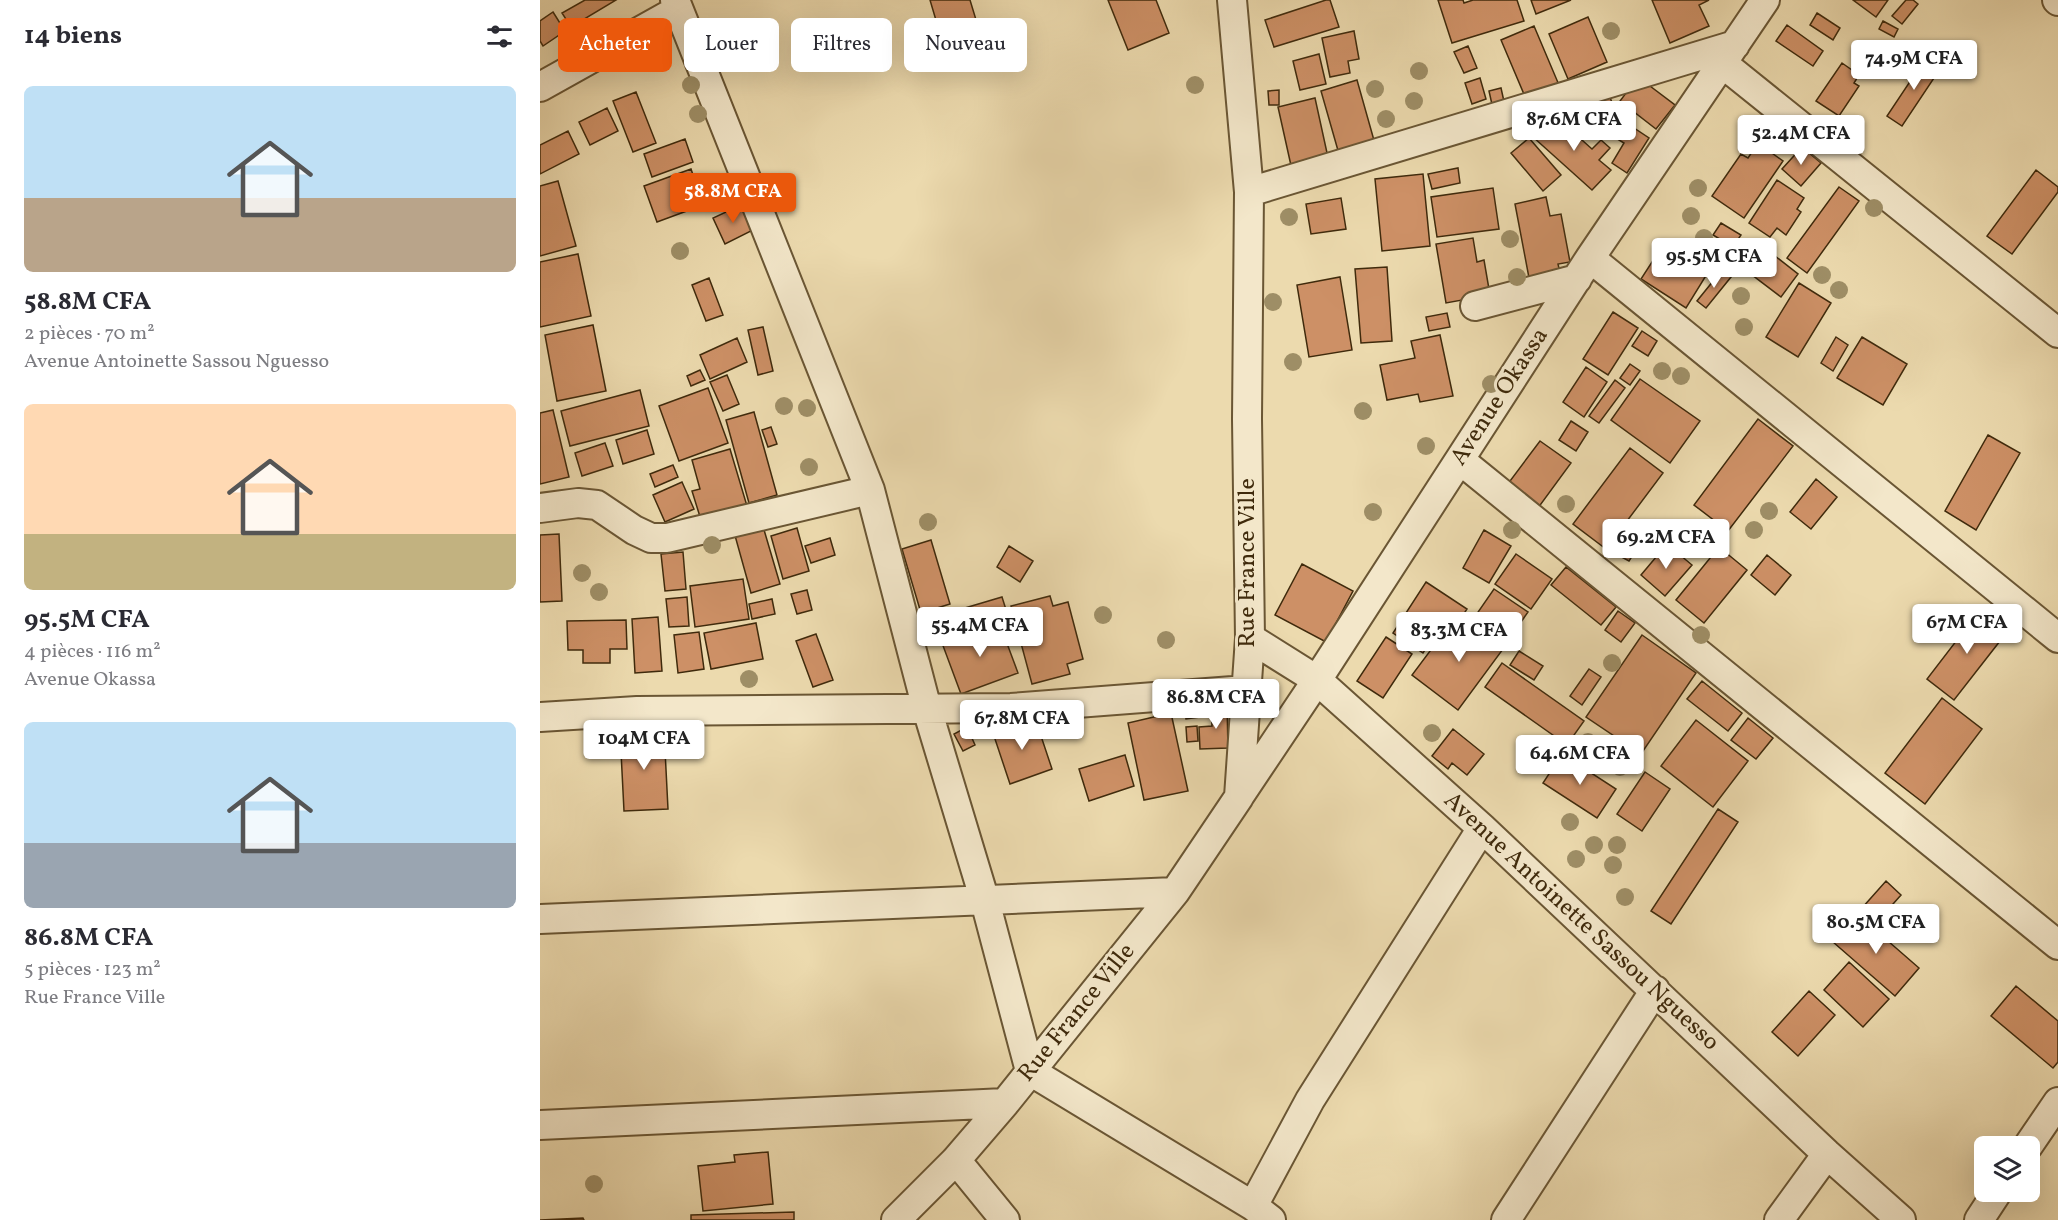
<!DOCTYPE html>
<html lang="fr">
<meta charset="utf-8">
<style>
:root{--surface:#fff;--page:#f7f7f7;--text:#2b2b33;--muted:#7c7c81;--accent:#ea580c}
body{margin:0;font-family:Vollkorn,serif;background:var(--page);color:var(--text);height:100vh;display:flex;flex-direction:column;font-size:22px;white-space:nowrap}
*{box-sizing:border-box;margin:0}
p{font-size:20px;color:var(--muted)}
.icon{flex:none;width:33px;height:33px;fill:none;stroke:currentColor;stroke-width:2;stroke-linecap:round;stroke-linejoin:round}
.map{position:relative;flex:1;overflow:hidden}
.details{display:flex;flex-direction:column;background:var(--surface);width:540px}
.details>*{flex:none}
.hud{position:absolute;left:18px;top:18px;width:570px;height:54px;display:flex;gap:12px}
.tools{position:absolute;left:1434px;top:1136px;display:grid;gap:12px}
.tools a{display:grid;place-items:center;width:66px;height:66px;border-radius:9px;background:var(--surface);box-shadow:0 6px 24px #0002;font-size:30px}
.price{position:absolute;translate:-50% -51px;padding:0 14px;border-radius:6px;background:#fff;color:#222;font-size:20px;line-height:39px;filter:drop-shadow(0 2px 3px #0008)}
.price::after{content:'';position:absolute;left:50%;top:36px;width:18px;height:14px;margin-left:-9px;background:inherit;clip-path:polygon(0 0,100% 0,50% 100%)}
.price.current{background:var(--accent);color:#fff}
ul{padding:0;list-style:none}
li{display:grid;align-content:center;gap:12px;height:318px;padding:0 24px}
li span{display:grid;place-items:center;height:186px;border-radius:9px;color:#555}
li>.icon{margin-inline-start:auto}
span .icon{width:108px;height:108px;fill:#fffc;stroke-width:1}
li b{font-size:26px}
h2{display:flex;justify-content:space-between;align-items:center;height:72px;padding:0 24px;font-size:26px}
.pill{padding:0 21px;border-radius:9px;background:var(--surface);box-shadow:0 6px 24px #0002;font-size:21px;line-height:54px}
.pill.current{background:var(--accent);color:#fff}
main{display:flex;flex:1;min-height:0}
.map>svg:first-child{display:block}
.building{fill:#cd9066;stroke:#3f2a0c;stroke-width:1.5}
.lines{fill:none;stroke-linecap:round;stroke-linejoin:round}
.minor-casing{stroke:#6a5634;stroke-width:32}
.minor{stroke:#f3e7ca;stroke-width:28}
.tree{fill:#9e8e66}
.labels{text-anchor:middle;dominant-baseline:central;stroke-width:6;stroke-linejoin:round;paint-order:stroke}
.street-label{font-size:24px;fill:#3f2a0c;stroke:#f3e7ca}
</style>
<main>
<section class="details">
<h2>14 biens<svg class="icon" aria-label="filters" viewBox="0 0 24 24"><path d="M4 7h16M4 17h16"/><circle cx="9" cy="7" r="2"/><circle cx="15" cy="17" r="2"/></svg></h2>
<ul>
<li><span style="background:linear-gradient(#bfe0f5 60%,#b9a48a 0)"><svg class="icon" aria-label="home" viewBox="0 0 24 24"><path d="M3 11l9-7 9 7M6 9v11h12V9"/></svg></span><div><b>58.8M CFA</b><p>2 pièces · 70 m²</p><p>Avenue Antoinette Sassou Nguesso</p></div></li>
<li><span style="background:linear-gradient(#ffd9b3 70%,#c2b280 0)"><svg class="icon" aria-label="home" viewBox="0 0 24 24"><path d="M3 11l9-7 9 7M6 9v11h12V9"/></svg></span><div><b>95.5M CFA</b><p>4 pièces · 116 m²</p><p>Avenue Okassa</p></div></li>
<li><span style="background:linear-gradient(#bfe0f5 65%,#9aa5b1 0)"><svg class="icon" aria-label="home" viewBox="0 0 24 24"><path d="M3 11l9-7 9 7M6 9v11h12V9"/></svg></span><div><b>86.8M CFA</b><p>5 pièces · 123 m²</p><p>Rue France Ville</p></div></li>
</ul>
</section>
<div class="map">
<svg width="1518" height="1220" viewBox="0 0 1518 1220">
<rect width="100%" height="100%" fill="#ecdaae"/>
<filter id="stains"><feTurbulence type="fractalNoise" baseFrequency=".00333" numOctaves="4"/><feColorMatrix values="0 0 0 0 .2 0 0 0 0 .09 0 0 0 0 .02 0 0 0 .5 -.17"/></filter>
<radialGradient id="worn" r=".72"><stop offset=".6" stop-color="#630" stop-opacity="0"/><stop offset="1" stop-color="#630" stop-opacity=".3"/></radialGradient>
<path class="building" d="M45,0h31l-45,27 -9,-14z
M390,0h40l10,33 -37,11z
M568,0h48l13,33 -41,17z
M786,0h4l9,27 -65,20 -9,-27z
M898,0h25l1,3 9,-3h44l7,21 -72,22z
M991,0h40l-35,14z
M1112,0h57l-10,5 10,21 -39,17z
M1313,0h35l-12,17z
M1366,0h7l5,4 -16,20 -10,-8z
M13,12l12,19 -22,15 -3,-5v-20z
M1277,13l23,15 -7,12 -23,-15z
M1048,17l19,45 -39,17 -19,-45z
M1343,21l15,8 -4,8 -15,-8z
M1247,25l36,26 -10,15 -37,-25z
M994,26l25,59 -33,14 -25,-59z
M814,31l5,28 -11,2 2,12 -20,4 -8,-39z
M928,46l9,22 -13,5 -10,-21z
M779,54l7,30 -26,6 -7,-29z
M1387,56l15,10 -40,60 -15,-10z
M1302,63l17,12 -5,8 5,3 -20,30 -23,-15z
M1098,77l37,28 -19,24 -36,-28z
M940,78l6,21 -14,5 -7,-21z
M817,80l20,71 -36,10 -20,-70z
M961,88l4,18 -12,3 -4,-18z
M739,90v15h-10l-1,-14z
M96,92l20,51 -23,9 -20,-51z
M1069,95l6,15 -42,17 -6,-15z
M775,98l14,64 -37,8 -14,-63z
M67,108l11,23 -28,14 -11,-23z
M1013,114l39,35 9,-9 9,8 -11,12 12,10 -19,20 -59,-53z
M1076,116l33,22 -22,35 -15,-10 12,-20 -18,-11z
M28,131l11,23 -39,20v-29z
M989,138l32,37 -18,16 -32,-38z
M145,139l8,23 -41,15 -8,-23z
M1218,143l25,18 -39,57 -32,-22 29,-42 7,4z
M1262,147l19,16 -20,23 -19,-17z
M918,168l2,15 -28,6 -4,-15z
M151,169l12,36 -46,17 -13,-36z
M1496,170l22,17v5l-46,62 -25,-18z
M883,174l7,72 -48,5 -7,-72z
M1237,180l27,18 -7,11 4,3 -15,23 -9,-7 -7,9 -21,-14z
M18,181l18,65 -36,10v-70z
M1299,187l20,14 -52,72 -20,-15z
M953,188l6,41 -62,8 -6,-40z
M1006,197l4,19 11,-2 9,48 -12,2 3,13 -31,6 -15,-79z
M801,198l5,31 -35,5 -5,-30z
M201,205l12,25 -28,14 -12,-26z
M1181,223l20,12 -8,12 -20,-12z
M933,238l4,24 7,-2 6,35 -44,8 -10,-59z
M1123,245l44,29 -21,34 -45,-29z
M1221,245l37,29 -17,23 -38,-29z
M38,254l13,62 -51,11v-65z
M847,267l5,74 -31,2 -6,-74z
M1182,270l9,7 -25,31 -9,-7z
M800,277l12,73 -43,7 -12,-72z
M169,278l14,37 -17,6 -14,-36z
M1259,283l32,20 -33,54 -32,-20z
M1073,312l25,16 -30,47 -25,-16z
M907,313l3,14 -21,4 -3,-14z
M53,325l13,66 -49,10 -12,-66z
M223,327l10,44 -15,4 -10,-45z
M1102,331l15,10 -9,15 -16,-10z
M900,335l13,61 -33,6 -2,-8 -31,6 -7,-35 35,-7 -4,-17z
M1296,337l12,8 -15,26 -12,-8z
M1322,337l45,27 -24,41 -46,-27z
M197,338l10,24 -37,17 -10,-24z
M1090,364l10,7 -10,14 -10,-7z
M1046,367l21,15 -23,35 -21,-15z
M160,370l5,10 -14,6 -4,-10z
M187,375l12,29 -16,7 -13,-29z
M1100,379l60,42 -30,42 -59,-43z
M1075,380l10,8 -26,35 -10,-7z
M168,388l20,55 -49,18 -20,-55z
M100,390l9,36 -79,20 -9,-35z
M13,410l16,67 -29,7v-71z
M214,412l23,83 -28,8 -23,-83z
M1218,419l35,27 -65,85 -34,-26z
M1031,421l17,11 -12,19 -17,-11z
M231,427l6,17 -9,3 -6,-17z
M107,430l7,24 -31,10 -7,-24z
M1448,435l32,18 -44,77 -31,-19z
M1000,441l31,22 -33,45 -31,-23z
M65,443l8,23 -31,10 -7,-23z
M1090,448l33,25 -57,76 -33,-25z
M190,449l17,57 -46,14 -9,-29 8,-2 -8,-29z
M133,465l5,12 -23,10 -5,-13z
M1276,479l21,18 -26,32 -21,-17z
M142,482l12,27 -29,13 -12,-27z
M222,523l18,61 -29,9 -17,-61z
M257,528l12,43 -26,8 -12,-43z
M944,530l27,16 -22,37 -26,-15z
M19,534l3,67 -22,1v-67z
M1084,535l16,9 -11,17 -15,-8z
M290,538l5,17 -24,8 -6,-17z
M391,540l19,64 -29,9 -19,-64z
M1127,544l25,21 -27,31 -24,-21z
M469,546l24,15 -13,21 -23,-15z
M1179,547l28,23 -43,53 -28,-23z
M143,552l3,37 -21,2 -4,-37z
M976,554l36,25 -21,30 -36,-25z
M1227,555l24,20 -16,20 -24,-20z
M762,564l51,27 -27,51 -51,-27z
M1026,567l50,40 -15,18 -50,-40z
M203,579l6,40 -54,8 -5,-41z
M886,582l41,27 -16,25 -11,-7 -17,26 -30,-20z
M954,589l34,23 -19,27 -33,-24z
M267,590l5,20 -15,4 -6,-20z
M510,596l3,10 15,-4 15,57 -16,5 3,10 -38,10 -21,-78z
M147,597l2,29 -20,1 -3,-28z
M462,597l6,19 -82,25 -5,-20z
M232,599l3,15 -23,5 -3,-15z
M1440,610l27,22 -53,68 -27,-21z
M1078,611l17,12 -14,19 -16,-12z
M118,617l4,54 -27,2 -3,-54z
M928,617l38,28 -48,65 -46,-35 27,-36 9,7z
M86,620l1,29h-17v14h-27v-13h-15l-1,-29z
M459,622l19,51 -57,21 -19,-51z
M216,623l7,36 -52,10 -7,-36z
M159,632l5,37 -26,4 -4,-38z
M276,634l17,46 -20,7 -17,-46z
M1102,635l54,38 -55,81 -55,-37z
M846,637l26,17 -29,44 -26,-17z
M979,651l24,15 -9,14 -24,-15z
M962,663l82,58 -17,24 -82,-58z
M1049,669l12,8 -19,28 -12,-9z
M1162,681l40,32 -14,18 -41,-32z
M1402,698l40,31 -57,75 -40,-31z
M687,706l1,42 -28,1 -1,-22 13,-1 -1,-19z
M666,707l1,9 -21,3 -1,-8z
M631,713l17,78 -44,9 -16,-77z
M495,718l17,51 -42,15 -17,-51z
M1208,718l25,20 -17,21 -25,-19z
M1156,720l52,41 -35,46 -52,-41z
M657,726l1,15 -11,1 -1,-15z
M427,727l8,18 -12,6 -9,-17z
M913,729l31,25 -17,21 -15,-12 -4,6 -16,-13z
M124,730l4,79 -44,2 -4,-79z
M1022,754l54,35 -19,29 -54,-35z
M585,755l9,31 -45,15 -10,-32z
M1105,772l25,17 -28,42 -25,-17z
M1178,809l20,13 -67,102 -20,-13z
M1346,881l15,14 -24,27 -15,-14z
M1317,914l62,54 -24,28 -62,-54z
M1309,962l40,37 -26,28 -39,-37z
M1476,986l42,35v41l-5,6 -62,-52z
M1269,991l26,24 -37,41 -26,-24z
M228,1152l5,52 -70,7 -5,-45 37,-4 -1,-7z
M254,1212v8h-103v-5z
M43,1218l1,2h-44z"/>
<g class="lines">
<g class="minor-casing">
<path id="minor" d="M135,0l195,490 57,219 58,192 45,170 223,135 18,14
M1517,0l1,1
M1182,63l336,270
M0,87l138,-77
M709,192l486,-147
M1050,258l468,380
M935,306l102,-27
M920,460l598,485
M0,508l38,-5 19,2 37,25 17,8h16l203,-48
M710,638l67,42 165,148 345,326 74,66
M0,717l97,-6 374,-3 235,-18
M700,795l77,-115 273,-422 175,-258
M0,919l635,-27
M0,1125l465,-22
M1488,1146l30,-44
M416,1160l49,60
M713,1206l57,-106 172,-272
M356,1220l60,-60 49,-57 170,-211 64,-95 11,-159 -3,-219 2,-227 -17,-192
M966,1220l149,-230
M1239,1220l48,-66
M1439,1220l19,-29"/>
</g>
<use href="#minor" class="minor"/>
</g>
<g class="tree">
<circle cx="1071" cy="31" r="9"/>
<circle cx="1336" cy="64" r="9"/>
<circle cx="879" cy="71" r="9"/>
<circle cx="151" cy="85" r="9"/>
<circle cx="655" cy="85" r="9"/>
<circle cx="835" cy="89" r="9"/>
<circle cx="874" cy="101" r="9"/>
<circle cx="158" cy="114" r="9"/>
<circle cx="846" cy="119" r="9"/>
<circle cx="1158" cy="188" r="9"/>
<circle cx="188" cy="193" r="9"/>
<circle cx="1334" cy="208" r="9"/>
<circle cx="1151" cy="216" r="9"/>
<circle cx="749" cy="217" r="9"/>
<circle cx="1164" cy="238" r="9"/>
<circle cx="970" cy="239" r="9"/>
<circle cx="140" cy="251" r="9"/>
<circle cx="1282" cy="275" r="9"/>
<circle cx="977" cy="277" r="9"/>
<circle cx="1299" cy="290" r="9"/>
<circle cx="1201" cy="296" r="9"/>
<circle cx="733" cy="302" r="9"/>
<circle cx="1204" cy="327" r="9"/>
<circle cx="753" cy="362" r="9"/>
<circle cx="1122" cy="371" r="9"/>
<circle cx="1141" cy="376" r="9"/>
<circle cx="951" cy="384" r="9"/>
<circle cx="244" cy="406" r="9"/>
<circle cx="267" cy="408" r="9"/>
<circle cx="823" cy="411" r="9"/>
<circle cx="886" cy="446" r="9"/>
<circle cx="269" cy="467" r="9"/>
<circle cx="1026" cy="504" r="9"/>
<circle cx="1229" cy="511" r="9"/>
<circle cx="833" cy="512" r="9"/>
<circle cx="388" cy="522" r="9"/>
<circle cx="972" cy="530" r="9"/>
<circle cx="1214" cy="530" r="9"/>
<circle cx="172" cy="545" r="9"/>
<circle cx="42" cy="573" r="9"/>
<circle cx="59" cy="592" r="9"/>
<circle cx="563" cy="615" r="9"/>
<circle cx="1161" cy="635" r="9"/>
<circle cx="626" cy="640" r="9"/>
<circle cx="1072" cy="663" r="9"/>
<circle cx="209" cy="679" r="9"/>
<circle cx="450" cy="724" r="9"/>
<circle cx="892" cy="733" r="9"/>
<circle cx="1048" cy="742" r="9"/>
<circle cx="1062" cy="764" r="9"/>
<circle cx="1080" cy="767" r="9"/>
<circle cx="1030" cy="822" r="9"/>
<circle cx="1054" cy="845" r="9"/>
<circle cx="1077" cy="845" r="9"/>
<circle cx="1036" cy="859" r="9"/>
<circle cx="1073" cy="865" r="9"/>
<circle cx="1085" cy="897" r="9"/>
<circle cx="54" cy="1184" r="9"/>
</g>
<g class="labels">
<g class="street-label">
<text transform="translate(960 397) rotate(-57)">Avenue Okassa</text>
<text transform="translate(708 563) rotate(-90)">Rue France Ville</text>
<text transform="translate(1041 922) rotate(43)">Avenue Antoinette Sassou Nguesso</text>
<text transform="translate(537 1013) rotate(-51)">Rue France Ville</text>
</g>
</g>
<rect width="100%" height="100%" filter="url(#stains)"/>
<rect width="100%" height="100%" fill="url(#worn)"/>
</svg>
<div class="tools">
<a><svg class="icon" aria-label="layers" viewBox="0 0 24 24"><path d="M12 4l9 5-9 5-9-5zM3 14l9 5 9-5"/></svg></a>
</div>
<b class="price" style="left:1374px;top:91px">74.9M CFA</b>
<b class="price" style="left:1034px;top:152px">87.6M CFA</b>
<b class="price" style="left:1261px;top:166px">52.4M CFA</b>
<b class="price current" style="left:193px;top:224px">58.8M CFA</b>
<b class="price" style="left:1174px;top:289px">95.5M CFA</b>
<b class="price" style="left:1126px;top:570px">69.2M CFA</b>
<b class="price" style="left:1427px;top:655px">67M CFA</b>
<b class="price" style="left:440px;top:658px">55.4M CFA</b>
<b class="price" style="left:919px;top:663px">83.3M CFA</b>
<b class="price" style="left:676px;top:730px">86.8M CFA</b>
<b class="price" style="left:482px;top:751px">67.8M CFA</b>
<b class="price" style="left:104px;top:771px">104M CFA</b>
<b class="price" style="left:1040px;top:786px">64.6M CFA</b>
<b class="price" style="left:1336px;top:955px">80.5M CFA</b>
<div class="hud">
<a class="pill current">Acheter</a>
<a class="pill">Louer</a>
<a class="pill">Filtres</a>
<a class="pill">Nouveau</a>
</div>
</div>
</main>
